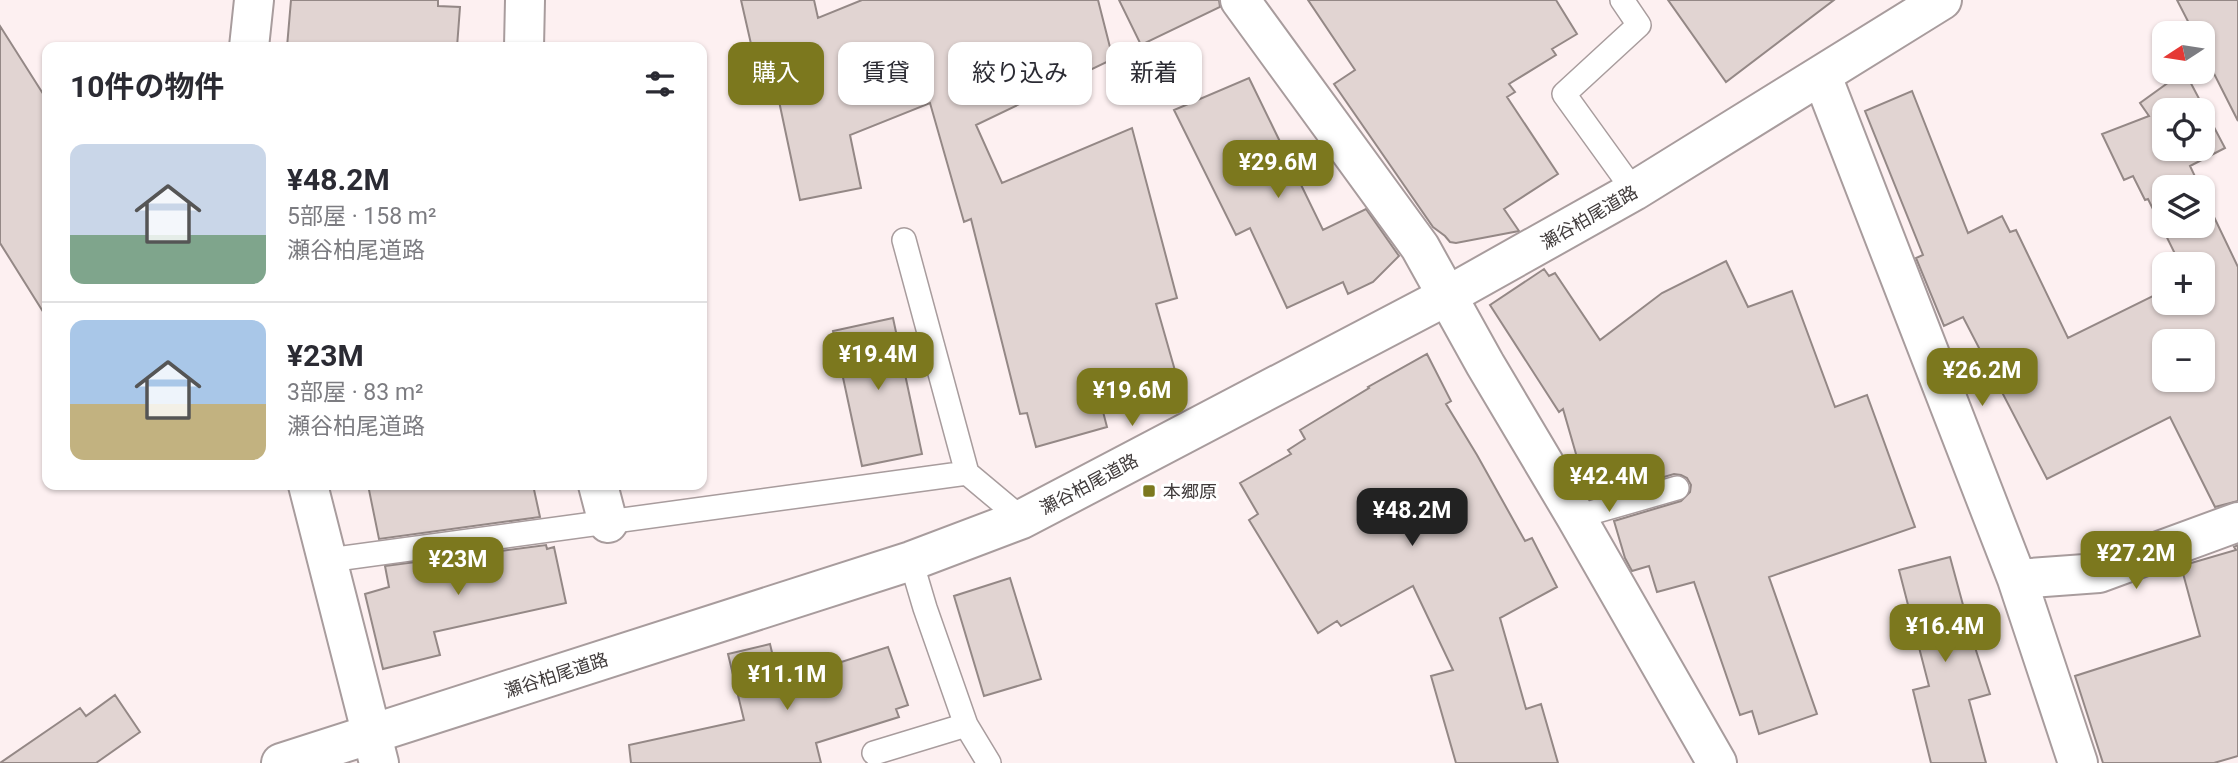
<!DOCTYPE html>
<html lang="ja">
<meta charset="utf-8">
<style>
:root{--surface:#fff;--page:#f2f2f3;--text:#2b2b33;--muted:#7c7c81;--line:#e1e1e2;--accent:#7c781e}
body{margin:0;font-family:Roboto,"Noto Sans JP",sans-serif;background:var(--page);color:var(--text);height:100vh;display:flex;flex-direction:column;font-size:26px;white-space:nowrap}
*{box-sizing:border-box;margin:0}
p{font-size:23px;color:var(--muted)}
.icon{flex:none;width:38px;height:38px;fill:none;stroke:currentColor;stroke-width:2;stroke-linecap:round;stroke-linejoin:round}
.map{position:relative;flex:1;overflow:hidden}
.side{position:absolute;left:42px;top:42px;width:665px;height:448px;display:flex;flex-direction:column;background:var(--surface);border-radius:14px;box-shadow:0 2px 5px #0004}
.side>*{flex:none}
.guide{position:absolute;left:728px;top:42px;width:665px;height:63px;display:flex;gap:14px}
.needle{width:46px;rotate:258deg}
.controls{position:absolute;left:2152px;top:21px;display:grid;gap:14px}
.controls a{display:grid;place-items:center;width:63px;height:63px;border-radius:14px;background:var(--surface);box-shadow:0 2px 5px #0004;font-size:35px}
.price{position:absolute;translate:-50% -60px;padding:0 16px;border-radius:14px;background:var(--accent);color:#fff;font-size:23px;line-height:46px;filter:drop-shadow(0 2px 4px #0008)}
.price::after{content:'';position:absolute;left:50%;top:42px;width:21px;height:16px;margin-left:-10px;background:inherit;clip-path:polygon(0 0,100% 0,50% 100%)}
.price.on{background:#222;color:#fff}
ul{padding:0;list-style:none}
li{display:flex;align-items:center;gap:21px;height:175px;padding:0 28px}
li+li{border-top:2px solid var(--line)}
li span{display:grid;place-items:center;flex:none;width:196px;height:140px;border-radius:14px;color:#555}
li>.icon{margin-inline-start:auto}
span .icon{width:84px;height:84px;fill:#fffc;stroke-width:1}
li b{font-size:30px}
h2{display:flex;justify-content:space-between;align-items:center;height:84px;padding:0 28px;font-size:30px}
.tag{padding:0 24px;border-radius:14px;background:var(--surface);box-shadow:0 2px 5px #0004;font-size:24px;line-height:63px}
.tag.on{background:var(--accent);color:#fff}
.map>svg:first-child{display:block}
.building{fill:#e1d4d2;stroke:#948886;stroke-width:2;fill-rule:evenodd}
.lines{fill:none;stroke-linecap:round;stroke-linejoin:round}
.lane-casing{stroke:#a89c9d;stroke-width:26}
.street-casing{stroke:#a89c9d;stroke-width:42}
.secondary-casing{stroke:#a89c9d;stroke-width:42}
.lane{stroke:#fff;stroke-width:23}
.street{stroke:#fff;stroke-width:38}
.secondary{stroke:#fff;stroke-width:38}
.poi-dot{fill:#7c781e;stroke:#fff;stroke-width:2.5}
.labels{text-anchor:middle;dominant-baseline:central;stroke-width:6;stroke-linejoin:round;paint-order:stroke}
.street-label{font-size:18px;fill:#403b3b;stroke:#fff}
.poi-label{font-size:18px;fill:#403b3b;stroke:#fff;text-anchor:start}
</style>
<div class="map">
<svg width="2238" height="763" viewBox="0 0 2238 763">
<rect width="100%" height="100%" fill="#fdf0f1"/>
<path class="building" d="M291,0h147v6l22,1 -3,40h-170z
M741,0h73l4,18 44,-18h236l15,59 -137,66 26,58 130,-55 45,170 -21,6 22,77 -77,23 6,23 -71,20 -9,-34 -7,1 -49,-195 -7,3 -34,-119 -80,32 11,53 -61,12 -31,-146 -15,3z
M1119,0h100l1,7 -79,38z
M1308,0h248l21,34 -25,15 4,6 -47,29 6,8 -8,5 51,77 -54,35 15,22 -63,12 -6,-1 -5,-6 -12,-9 -99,-143 21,-14z
M1668,0h166l-108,82z
M2177,0h61v121l-35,-69v-19h-9z
M0,26l47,74v218l-47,-75z
M2183,72h2l40,76 -35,18 10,21h-35v39h38v-32l35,73v234l-23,6 -45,-90 -123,62 -84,-162 -19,9 -28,-68 7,-3 -58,-144 47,-20 56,142 34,-17 8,16 6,-2 52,108 97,-48v13h38v-39h-23l-32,-65 -3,1 -12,-24 -9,4 -22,-46 47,-18 -9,-13zM2165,110h38v39h-38zM2165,341h38v39h-38z
M1249,78l74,152 43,-21 33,47 -26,26 -25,12 -5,-12 -56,26 -37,-80 -14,7 -62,-125z
M1726,261l22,46 44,-16 43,116 32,-12 48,132 -146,50 48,137 -58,20 -7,-23 -12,4 -46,-133 -37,10 -8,-26 -17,5 -7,-13 -11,-37 67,-20 9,-9 1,-7 -4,-7 -6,-3 -7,-1 -68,20 -2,-7 -17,5 -24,-83 -4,3 -69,-107 54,-36 5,7 6,-3 45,67 62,-47z
M893,318l29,136 -60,12 -29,-135z
M1427,354l24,47 -5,3 31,51 48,86 7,-3 25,49 -57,31 26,91 15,-5 17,59h-102l-25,-87 22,-6 -40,-84 -72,40 -4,-5 -19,12 -69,-113 9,-6 -18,-31 51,-29 -3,-4 17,-11 -5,-9 69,-42 -1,-1z
M368,485h165l7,32 -161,22z
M546,545l1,4 7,-2 12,56 -132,29 6,23 -57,14 -18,-75 24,-7 -4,-21z
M2238,545v211l-24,7h-111l-28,-87 125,-40 -19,-70 55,-16 -2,-3z
M1950,557l22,81 18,56 -21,6 17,63h-55l-18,-73 16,-4 -30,-116z
M1010,578l31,101 -57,17 -30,-100z
M770,644l9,38 109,-35 20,58 -12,4 3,8 -83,26 5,20h-190l-2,-18 115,-25 -16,-66z
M115,695l25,37 -44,31h-96l80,-55 6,8z"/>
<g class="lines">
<g class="lane-casing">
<path id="lane" d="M1622,0l17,25 -75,69 70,97
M904,240l63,233
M1576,517l101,-29
M329,560l638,-87 55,46
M911,561l14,47 41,117 23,38
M874,753l92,-28"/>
</g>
<g class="street-casing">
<path id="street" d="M1240,0l180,247 65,117 91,153 141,246
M249,47l5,-47
M524,47l1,-47
M1822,76l195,503 61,184
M308,485l71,278
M598,485l10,38
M2017,579l82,-6 139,-51"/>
</g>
<g class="secondary-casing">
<path id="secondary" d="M281,763l630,-202 111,-42 425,-223 187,-105 308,-191"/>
</g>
<use href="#lane" class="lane"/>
<use href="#street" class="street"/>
<use href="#secondary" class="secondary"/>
</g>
<rect class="poi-dot" x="1142" y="484" width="14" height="14" rx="3.5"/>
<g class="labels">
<g class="street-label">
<text transform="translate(1589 217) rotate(-30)">瀬谷柏尾道路</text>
<text transform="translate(1089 484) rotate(-28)">瀬谷柏尾道路</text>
<text transform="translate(556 675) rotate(-18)">瀬谷柏尾道路</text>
</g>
<g class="poi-label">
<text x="1163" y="491">本郷原</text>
</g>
</g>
</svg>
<div class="controls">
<a><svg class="needle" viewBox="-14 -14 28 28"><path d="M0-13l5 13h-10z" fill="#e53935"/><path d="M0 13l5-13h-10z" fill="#7c7c81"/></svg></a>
<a><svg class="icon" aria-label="locate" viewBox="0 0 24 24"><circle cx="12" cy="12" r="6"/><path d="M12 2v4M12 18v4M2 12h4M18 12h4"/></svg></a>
<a><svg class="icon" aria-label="layers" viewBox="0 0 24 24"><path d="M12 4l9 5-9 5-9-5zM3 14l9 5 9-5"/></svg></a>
<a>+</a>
<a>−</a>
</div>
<b class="price" style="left:1278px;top:200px">¥29.6M</b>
<b class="price" style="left:878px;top:392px">¥19.4M</b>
<b class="price" style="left:1982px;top:408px">¥26.2M</b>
<b class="price" style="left:1132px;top:428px">¥19.6M</b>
<b class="price" style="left:1609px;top:514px">¥42.4M</b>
<b class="price on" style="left:1412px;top:548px">¥48.2M</b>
<b class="price" style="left:2136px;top:591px">¥27.2M</b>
<b class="price" style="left:458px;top:597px">¥23M</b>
<b class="price" style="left:1945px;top:664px">¥16.4M</b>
<b class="price" style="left:787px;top:712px">¥11.1M</b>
<div class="guide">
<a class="tag on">購入</a>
<a class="tag">賃貸</a>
<a class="tag">絞り込み</a>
<a class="tag">新着</a>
</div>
<section class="side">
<h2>10件の物件<svg class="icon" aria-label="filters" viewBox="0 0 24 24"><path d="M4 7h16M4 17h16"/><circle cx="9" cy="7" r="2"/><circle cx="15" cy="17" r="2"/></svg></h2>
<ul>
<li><span style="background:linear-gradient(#c9d6e8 65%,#7fa58c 0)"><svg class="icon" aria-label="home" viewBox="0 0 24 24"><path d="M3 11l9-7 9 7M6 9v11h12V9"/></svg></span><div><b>¥48.2M</b><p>5部屋 · 158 m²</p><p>瀬谷柏尾道路</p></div></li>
<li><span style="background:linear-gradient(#a9c7e8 60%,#c2b280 0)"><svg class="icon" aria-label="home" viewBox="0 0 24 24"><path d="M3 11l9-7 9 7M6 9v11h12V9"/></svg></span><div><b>¥23M</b><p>3部屋 · 83 m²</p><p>瀬谷柏尾道路</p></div></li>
</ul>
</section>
</div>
